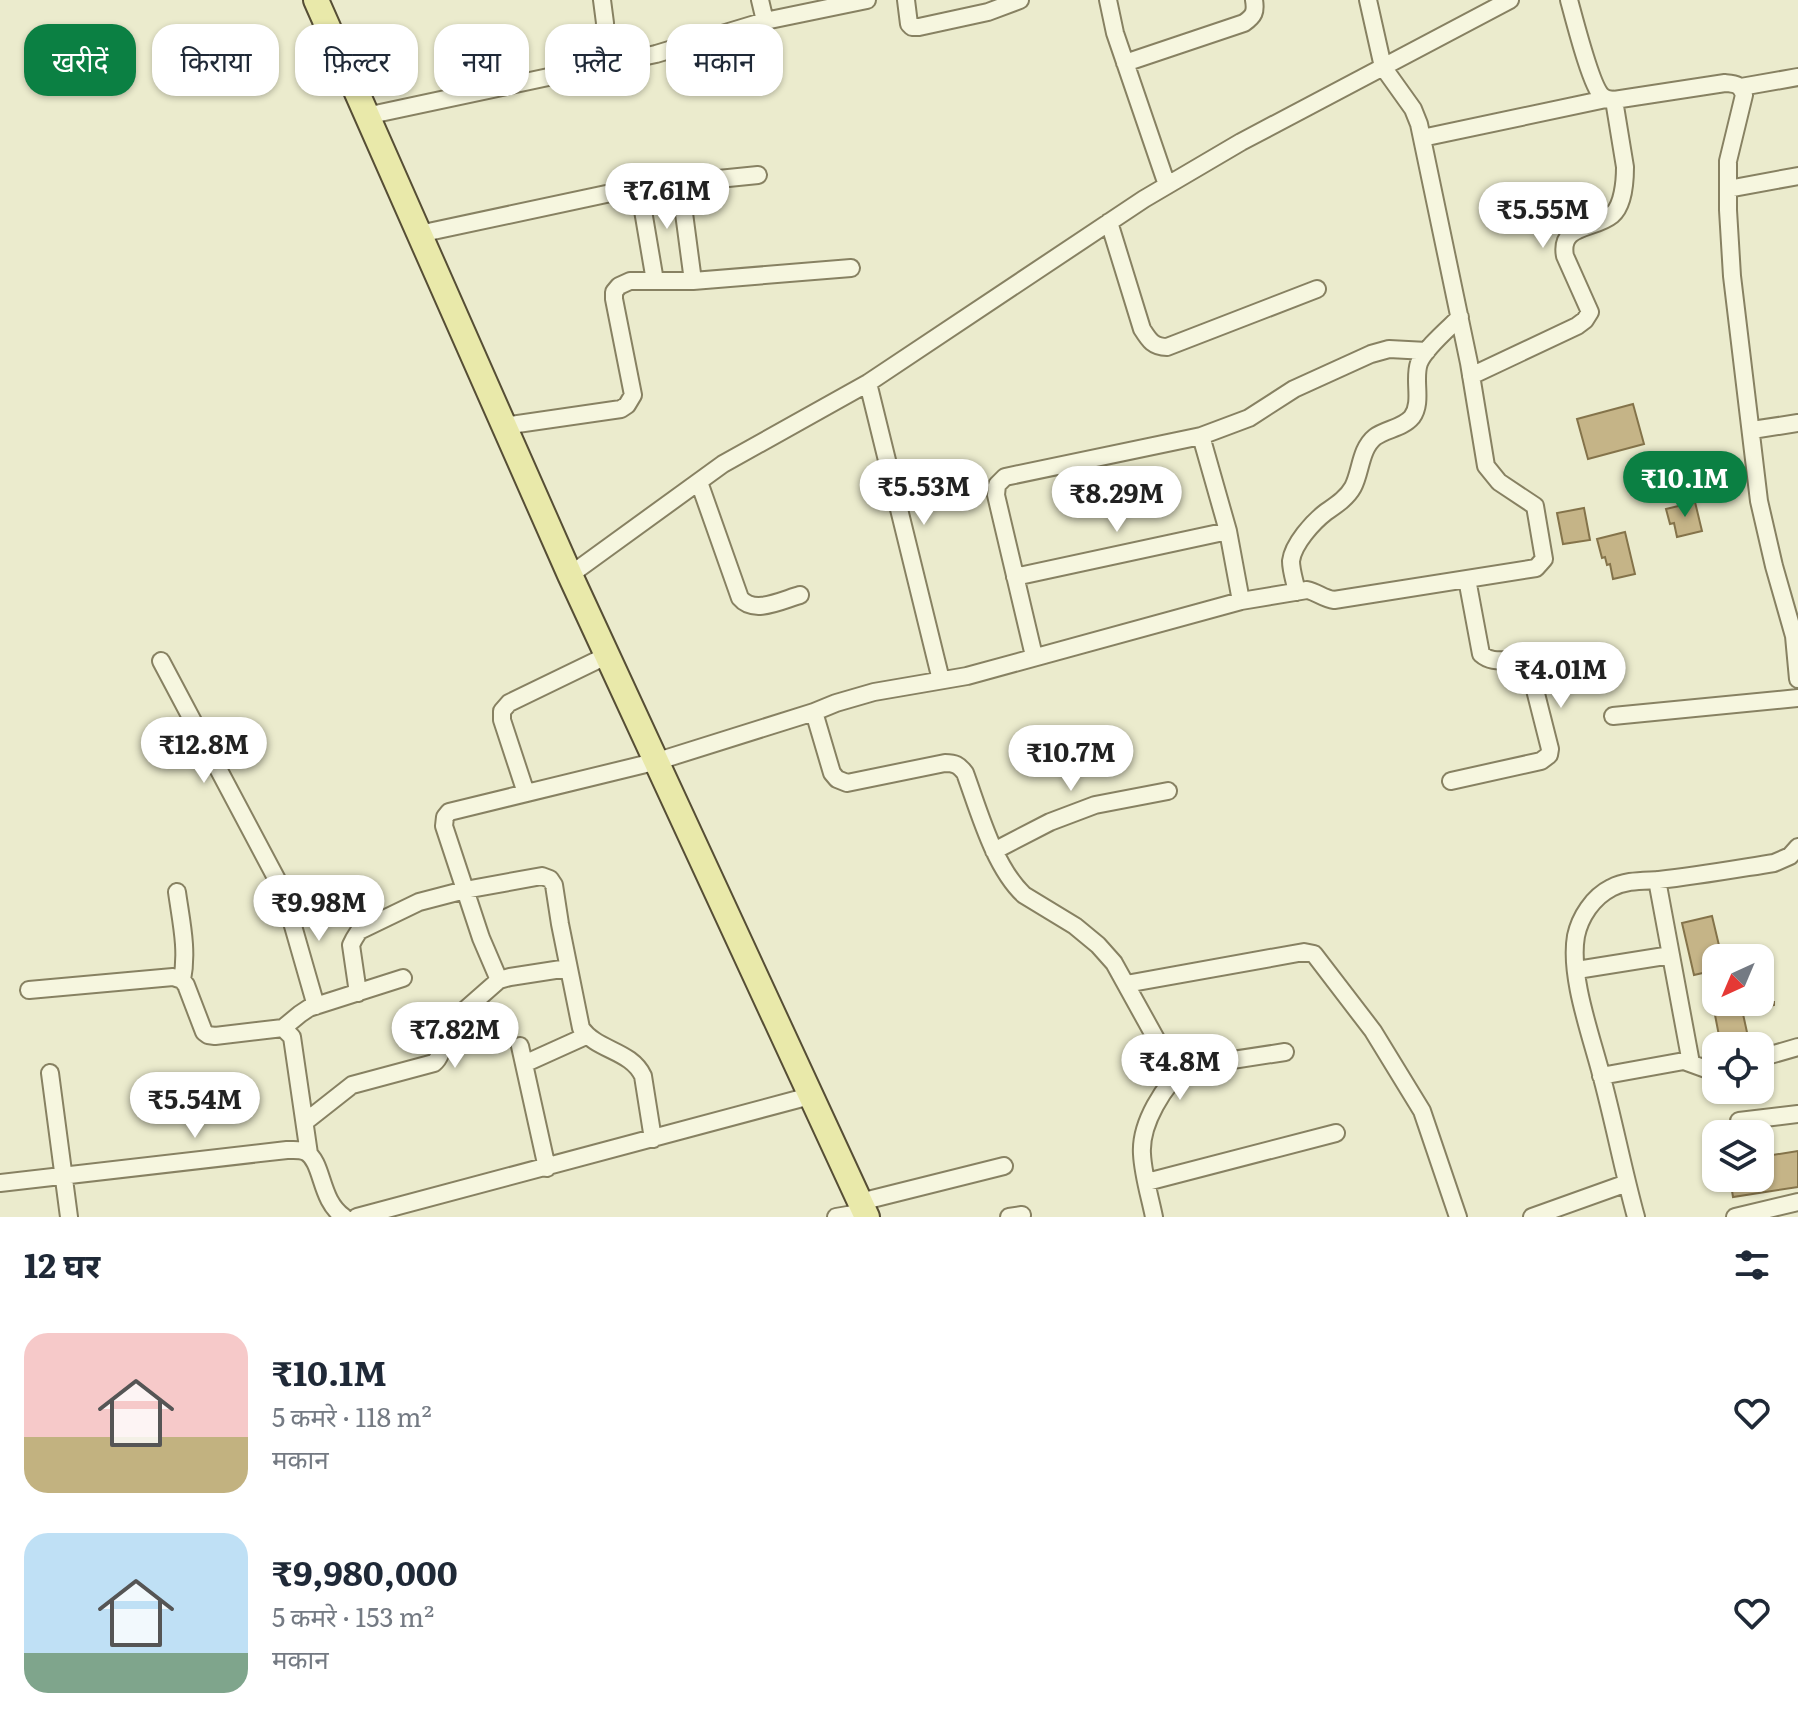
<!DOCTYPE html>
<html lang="hi">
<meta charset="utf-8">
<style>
:root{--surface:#fff;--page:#f6f6f7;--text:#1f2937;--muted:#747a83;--accent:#0b8043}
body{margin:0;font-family:Literata,"Noto Sans Devanagari",serif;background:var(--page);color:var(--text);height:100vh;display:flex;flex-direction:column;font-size:30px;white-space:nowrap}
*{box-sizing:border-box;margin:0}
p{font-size:26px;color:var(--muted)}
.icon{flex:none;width:44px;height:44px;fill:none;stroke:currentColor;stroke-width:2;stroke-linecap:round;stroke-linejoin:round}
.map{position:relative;height:1217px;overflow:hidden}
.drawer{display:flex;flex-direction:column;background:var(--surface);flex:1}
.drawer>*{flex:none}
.top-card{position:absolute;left:24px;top:24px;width:800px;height:72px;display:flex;gap:16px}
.needle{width:52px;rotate:224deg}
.fabs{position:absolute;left:1702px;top:944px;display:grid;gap:16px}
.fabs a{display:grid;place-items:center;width:72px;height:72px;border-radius:16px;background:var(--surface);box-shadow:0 2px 6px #0004;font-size:40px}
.price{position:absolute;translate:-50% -68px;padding:0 18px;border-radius:28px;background:#fff;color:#222;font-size:26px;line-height:52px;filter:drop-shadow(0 2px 4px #0008)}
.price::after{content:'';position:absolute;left:50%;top:48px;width:24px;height:18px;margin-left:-12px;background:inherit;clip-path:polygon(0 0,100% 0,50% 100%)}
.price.current{background:var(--accent);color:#fff}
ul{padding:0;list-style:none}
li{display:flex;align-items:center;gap:24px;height:200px;padding:0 24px}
li span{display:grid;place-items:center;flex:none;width:224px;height:160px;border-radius:24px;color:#555}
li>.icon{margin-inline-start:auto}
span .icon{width:96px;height:96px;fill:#fffc;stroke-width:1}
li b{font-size:34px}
h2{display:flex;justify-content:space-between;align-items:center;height:96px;padding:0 24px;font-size:34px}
.chip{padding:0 28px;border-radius:24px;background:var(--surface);box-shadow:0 2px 6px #0004;font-size:28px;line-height:72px}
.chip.current{background:var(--accent);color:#fff}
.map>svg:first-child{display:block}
.building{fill:#c5b487;stroke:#84734a;stroke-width:2}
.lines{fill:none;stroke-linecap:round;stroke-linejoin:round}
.minor-casing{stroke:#878162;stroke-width:20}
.primary-casing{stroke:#564e35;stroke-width:28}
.minor{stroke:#f6f6df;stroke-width:16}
.primary{stroke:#e9e9aa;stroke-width:24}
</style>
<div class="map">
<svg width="1798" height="1217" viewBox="0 0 1798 1217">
<rect width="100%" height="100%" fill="#ebebcd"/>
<path class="building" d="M1633,404l11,40 -56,15 -11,-40z
M1695,502l7,29 -25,6 -3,-14 -4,1 -4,-15z
M1584,508l6,32 -27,4 -6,-31z
M1625,532l10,42 -22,5 -3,-15 -3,1 -2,-8 -3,1 -5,-19z
M1712,916l10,42h-6v12l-22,5 -12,-52z
M1718,1002h56v3l-31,9 7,32h-29l-6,-31 5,-1z
M1798,1151v36l-65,10 -3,-19h30v-21z"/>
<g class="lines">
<g class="minor-casing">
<path id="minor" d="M760,0l5,21
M906,0l3,24 3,3h7l69,-15 32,-12
M1108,0l7,33 52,152
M1569,0c5,18 22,86 33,96 5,4 6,3 12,4l111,-17c11,1 15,1 19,12l-16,66v49l4,66 27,225 15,65 20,70 4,43
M1125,63l119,-40c10,-7 12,-11 10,-23
M601,66l4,-43 -3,-23
M1741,87l57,-10
M366,116l290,-62 109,-33 102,-21
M1422,138l184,-39
M680,183l13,98
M639,187l16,94
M1728,189l70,-13
M1109,222l33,107c7,11 11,18 25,18l150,-58
M419,234l220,-47 119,-12
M1471,376l106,-50 8,-6 5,-8 -25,-56c-6,-32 29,-26 47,-41 11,-9 13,-34 13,-48l-11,-67
M868,383l73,297
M504,426l117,-17 6,-4 6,-10 -19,-96v-7l5,-6 11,-5h63l158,-13
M1752,430l46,-7
M1201,436l27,95 13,70
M699,482l41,116c14,17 42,2 60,-3
M570,575l153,-111 145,-81 276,-184 97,-57 269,-142
M1015,577l213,-46
M1297,592c-2,-10 -6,-21 -6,-31 2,-17 22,-39 35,-49 10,-7 21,-14 27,-25 8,-15 7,-38 22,-50 11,-8 28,-9 37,-20 11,-15 1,-37 7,-54 6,-15 29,-34 41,-46
M1034,656l-38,-161 1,-10 8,-8 196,-41 48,-18 45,-29 77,-35 18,-5 38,2
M161,661l122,230 33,115
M814,712l18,61 5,6 10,4 98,-20c10,0 14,2 20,10 14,38 29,94 59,122l51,31 23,19 16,18 62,112
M1613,716l185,-18
M1451,781l90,-20 8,-6 1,-6 -20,-79c-12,-20 -32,-1 -49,-16l-14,-75
M526,793l-24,-73v-9l7,-8 99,-48
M994,851l56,-29 45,-17 73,-14
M1657,880l34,183
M177,892c4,29 11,58 5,88
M1577,970l94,-15
M499,980l-18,-42 -37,-112 1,-9 4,-5 209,-51 156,-49 22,-9 38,-11 93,-16 274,-75 66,-11c10,2 17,9 27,10l202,-32 8,-9 -9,-53 -36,-24 -13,-16 -17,-103 -50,-239 -6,-15 -30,-42 -15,-67
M1126,984l178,-32 10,2 59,77 49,80 36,106
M29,990l144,-13 9,3 4,5 18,47 4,3 7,1 68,-8 9,9 17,117
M358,993l-7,-48 3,-6 5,-8 60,-29 46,-12 77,-14 8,3 4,6 6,39 21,104c16,23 50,22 62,48l10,63
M283,1028l17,-14 9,-6 94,-30
M520,1046l27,122
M1760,1058l38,-11
M524,1064l62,-28
M50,1073l19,144
M1601,1076l83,-15 22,8 10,1
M1739,1121l59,-7
M305,1122l47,-37 82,-22c11,-9 7,-27 15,-39l50,-44 11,-3 58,-9
M1147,1182l189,-49
M0,1183l287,-33c7,0 13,-1 19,2 18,11 13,48 38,65
M860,1202l144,-36
M357,1217l453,-121
M836,1217l29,-5
M1009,1217l13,-2
M1154,1217c-4,-20 -11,-42 -12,-63 -2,-30 22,-70 45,-87l98,-15
M1532,1217l95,-34
M1636,1217c-13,-47 -22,-95 -35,-143 -10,-39 -32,-98 -25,-138 4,-19 17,-39 35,-48 15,-8 31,-7 48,-8 38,-4 77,-11 115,-17l16,-7 8,-9
M1735,1217l63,-15"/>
</g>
<g class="primary-casing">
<path id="primary" d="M316,0l254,575 297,642"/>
</g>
<use href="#minor" class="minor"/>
<use href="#primary" class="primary"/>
</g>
</svg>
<div class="fabs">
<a><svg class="needle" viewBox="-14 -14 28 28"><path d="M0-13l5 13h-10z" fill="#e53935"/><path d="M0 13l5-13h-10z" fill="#747a83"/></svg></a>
<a><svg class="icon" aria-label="locate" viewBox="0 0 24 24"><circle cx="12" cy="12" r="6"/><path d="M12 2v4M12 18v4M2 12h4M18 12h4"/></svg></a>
<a><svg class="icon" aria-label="layers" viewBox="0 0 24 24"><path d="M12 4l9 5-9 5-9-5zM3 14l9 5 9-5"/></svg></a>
</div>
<b class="price" style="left:667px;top:231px">₹7.61M</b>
<b class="price" style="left:1543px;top:250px">₹5.55M</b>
<b class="price current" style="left:1685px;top:519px">₹10.1M</b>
<b class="price" style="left:924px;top:527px">₹5.53M</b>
<b class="price" style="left:1117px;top:534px">₹8.29M</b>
<b class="price" style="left:1561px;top:710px">₹4.01M</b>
<b class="price" style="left:204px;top:785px">₹12.8M</b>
<b class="price" style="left:1071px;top:793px">₹10.7M</b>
<b class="price" style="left:319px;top:943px">₹9.98M</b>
<b class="price" style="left:455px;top:1070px">₹7.82M</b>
<b class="price" style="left:1180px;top:1102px">₹4.8M</b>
<b class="price" style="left:195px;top:1140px">₹5.54M</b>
<div class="top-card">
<a class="chip current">खरीदें</a>
<a class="chip">किराया</a>
<a class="chip">फ़िल्टर</a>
<a class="chip">नया</a>
<a class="chip">फ़्लैट</a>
<a class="chip">मकान</a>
</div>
</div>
<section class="drawer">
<h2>12 घर<svg class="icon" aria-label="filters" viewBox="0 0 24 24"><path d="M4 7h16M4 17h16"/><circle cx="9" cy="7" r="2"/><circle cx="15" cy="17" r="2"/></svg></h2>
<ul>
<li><span style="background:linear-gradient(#f6c9c9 65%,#c2b280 0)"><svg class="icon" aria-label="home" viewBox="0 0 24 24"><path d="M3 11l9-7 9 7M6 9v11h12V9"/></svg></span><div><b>₹10.1M</b><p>5 कमरे · 118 m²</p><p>मकान</p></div><svg class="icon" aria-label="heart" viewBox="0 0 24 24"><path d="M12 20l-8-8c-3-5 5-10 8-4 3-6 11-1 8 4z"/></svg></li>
<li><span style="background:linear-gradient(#bfe0f5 75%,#7fa58c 0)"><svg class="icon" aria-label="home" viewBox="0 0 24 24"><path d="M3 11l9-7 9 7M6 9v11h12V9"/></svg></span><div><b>₹9,980,000</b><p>5 कमरे · 153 m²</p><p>मकान</p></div><svg class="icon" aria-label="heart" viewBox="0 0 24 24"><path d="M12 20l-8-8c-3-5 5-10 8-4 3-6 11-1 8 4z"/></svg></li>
</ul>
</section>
